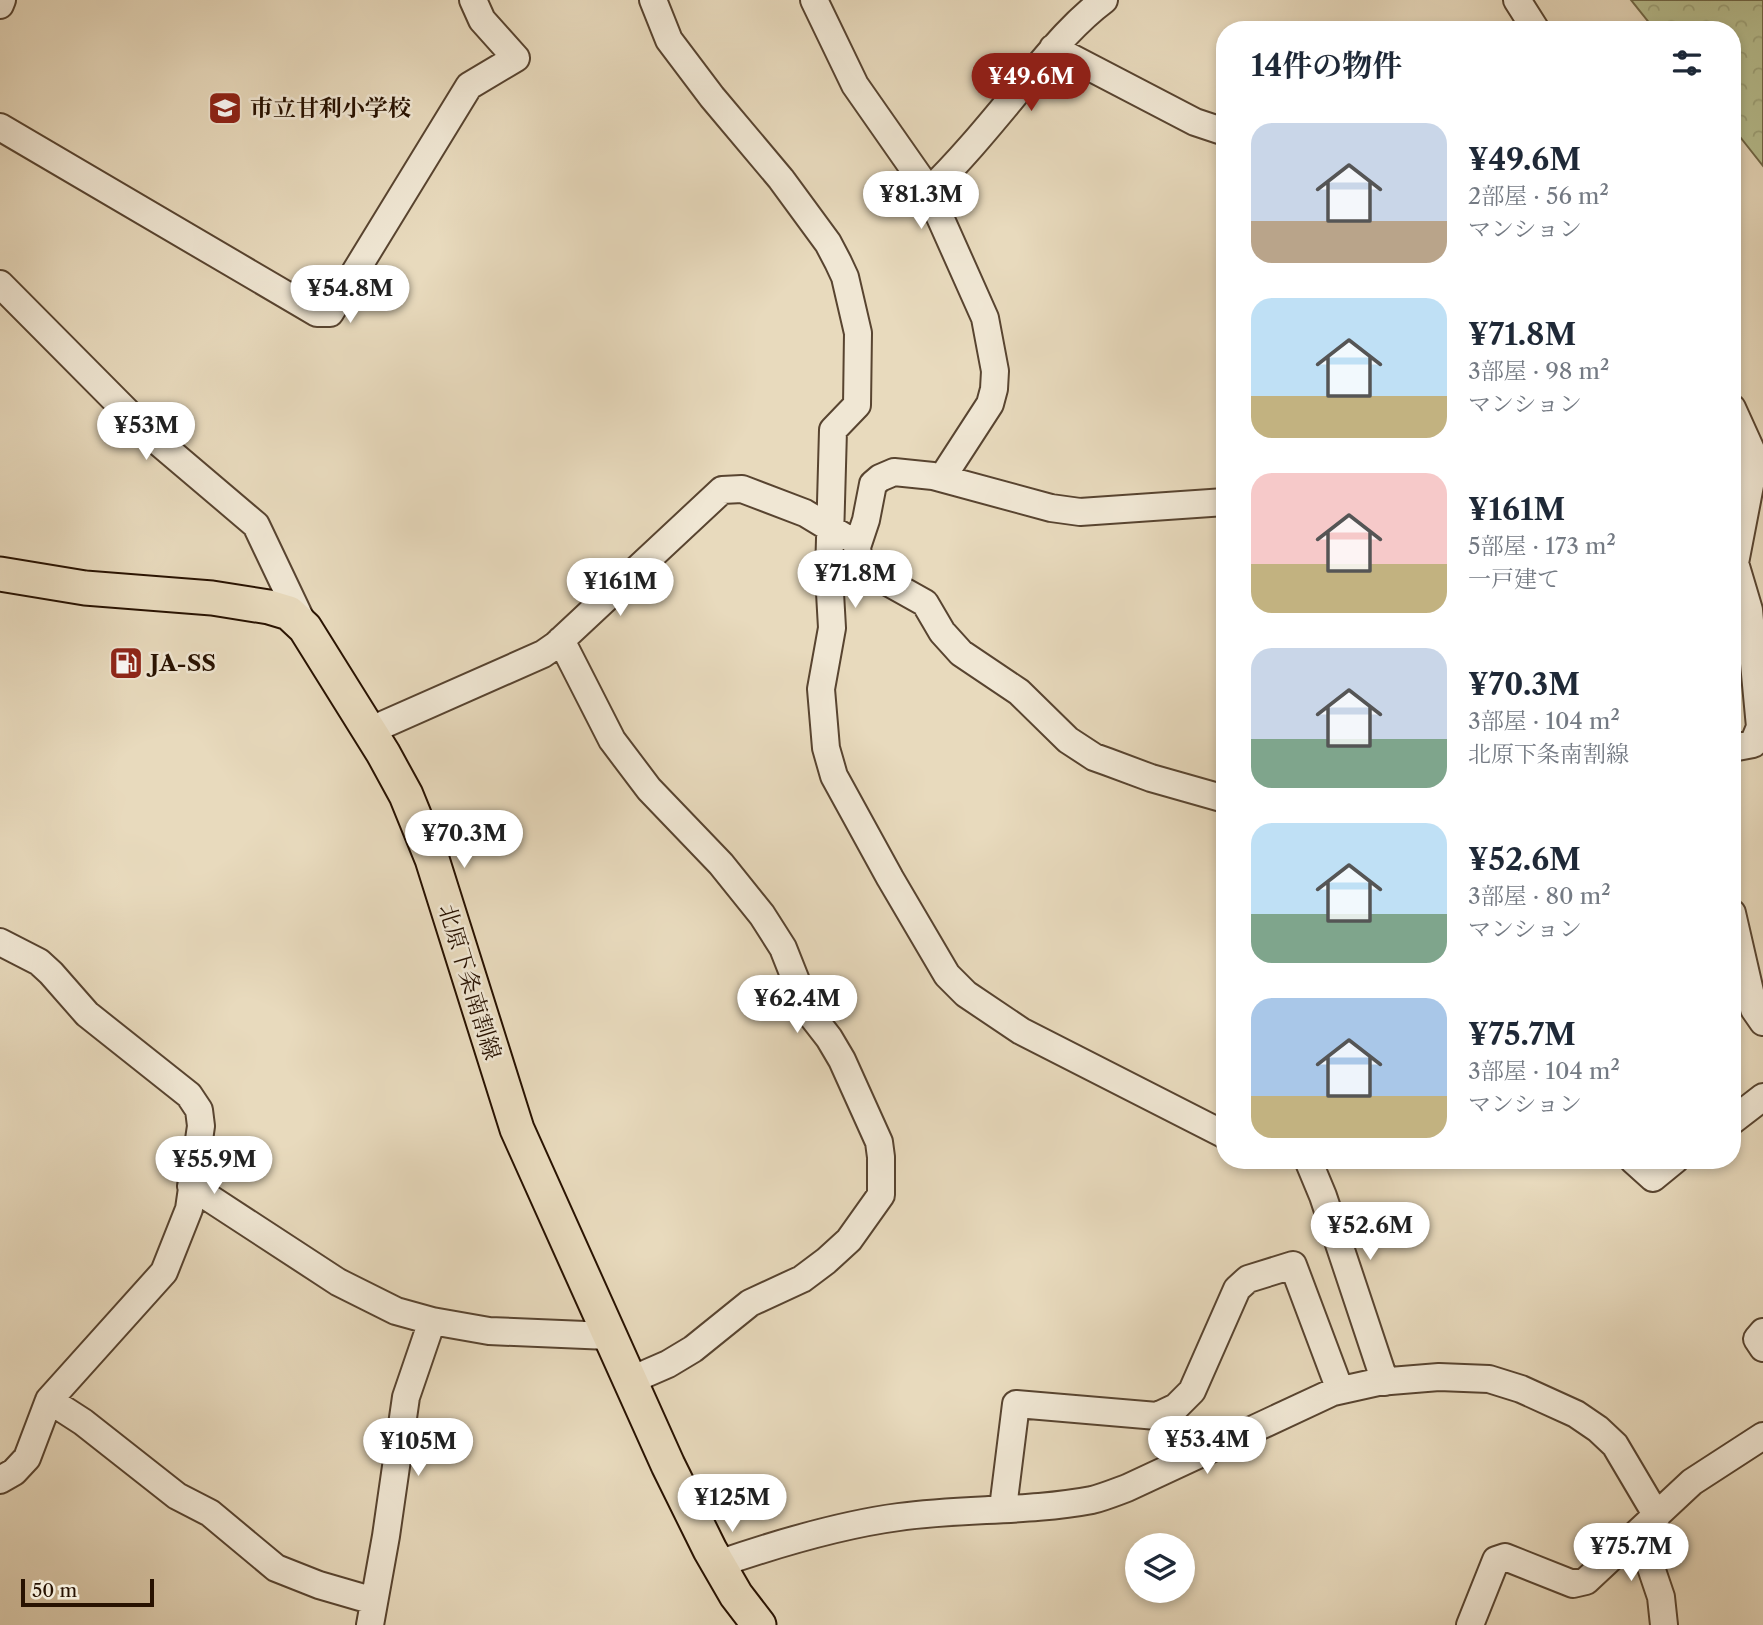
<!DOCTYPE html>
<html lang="ja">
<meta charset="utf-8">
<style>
:root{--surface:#fff;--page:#f6f6f7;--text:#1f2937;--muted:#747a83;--accent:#8f2418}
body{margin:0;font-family:"Libre Caslon Text","Noto Serif JP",serif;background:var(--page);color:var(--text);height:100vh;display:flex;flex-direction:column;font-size:26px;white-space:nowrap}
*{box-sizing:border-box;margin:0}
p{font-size:23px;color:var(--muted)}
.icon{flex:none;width:38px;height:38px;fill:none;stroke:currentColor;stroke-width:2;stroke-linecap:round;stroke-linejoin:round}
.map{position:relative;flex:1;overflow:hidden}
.panel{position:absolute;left:1216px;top:21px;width:525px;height:1148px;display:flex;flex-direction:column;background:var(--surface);border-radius:28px;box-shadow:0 4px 10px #0003}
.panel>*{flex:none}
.buttons{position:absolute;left:1125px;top:1533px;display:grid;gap:14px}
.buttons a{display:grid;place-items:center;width:70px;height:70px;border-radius:50%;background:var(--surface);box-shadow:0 4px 10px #0003;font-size:35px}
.scale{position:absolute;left:21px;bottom:18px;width:133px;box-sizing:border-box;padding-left:7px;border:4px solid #281201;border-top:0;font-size:19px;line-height:24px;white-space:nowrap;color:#281201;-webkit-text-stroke:5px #f0e7d4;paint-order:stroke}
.price{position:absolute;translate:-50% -60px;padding:0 16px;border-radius:24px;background:#fff;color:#222;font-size:23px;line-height:46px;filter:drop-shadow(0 2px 4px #0008)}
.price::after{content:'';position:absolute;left:50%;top:42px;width:21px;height:16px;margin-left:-10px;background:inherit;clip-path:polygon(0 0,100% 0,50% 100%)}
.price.on{background:var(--accent);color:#fff}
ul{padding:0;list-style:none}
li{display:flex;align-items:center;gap:21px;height:175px;padding:0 35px}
li span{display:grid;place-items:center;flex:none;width:196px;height:140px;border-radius:21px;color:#555}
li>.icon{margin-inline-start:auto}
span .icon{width:84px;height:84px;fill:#fffc;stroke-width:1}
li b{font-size:30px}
h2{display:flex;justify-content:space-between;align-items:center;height:84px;padding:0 35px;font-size:30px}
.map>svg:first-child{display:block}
.forest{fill:url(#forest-crowns);stroke:#706848;stroke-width:2}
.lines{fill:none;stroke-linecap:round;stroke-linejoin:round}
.minor-casing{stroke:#584430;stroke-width:30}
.major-casing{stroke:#281201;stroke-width:37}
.minor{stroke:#f0e7d4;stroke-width:26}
.major{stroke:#e8dabd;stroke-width:33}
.labels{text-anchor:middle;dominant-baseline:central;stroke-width:5;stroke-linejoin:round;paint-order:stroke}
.poi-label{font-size:23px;font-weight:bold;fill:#281201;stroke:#f0e7d4;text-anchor:start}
.street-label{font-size:23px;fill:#281201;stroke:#f0e7d4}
</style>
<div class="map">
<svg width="1763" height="1625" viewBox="0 0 1763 1625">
<defs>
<pattern id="forest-crowns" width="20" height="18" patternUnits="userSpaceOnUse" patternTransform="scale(1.75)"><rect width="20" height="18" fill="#b7bf90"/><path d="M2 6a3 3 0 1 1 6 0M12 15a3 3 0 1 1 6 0" fill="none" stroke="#9da37a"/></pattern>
</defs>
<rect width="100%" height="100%" fill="#e8dabd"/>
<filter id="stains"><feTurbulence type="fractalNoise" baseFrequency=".00286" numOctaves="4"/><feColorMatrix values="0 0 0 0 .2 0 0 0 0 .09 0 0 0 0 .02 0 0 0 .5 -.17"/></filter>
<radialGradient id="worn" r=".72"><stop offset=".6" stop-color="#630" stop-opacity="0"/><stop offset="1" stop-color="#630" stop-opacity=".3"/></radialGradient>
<path class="forest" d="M1631,0h132v166l-30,-38 -1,-98h-77z"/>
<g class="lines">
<g class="minor-casing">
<path id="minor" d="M653,0l16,40 43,57 69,82 47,64 10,19 7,15 13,56 -1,72 -24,25 -4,145 3,53 -11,61 5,59 8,28 56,102 57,97 19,19 55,37 204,104
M814,0l41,85 72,103 58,130 10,53 -1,18 -4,15 -48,74
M1517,0l19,30
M0,5l2,-5
M1053,48l142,74 30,10
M0,127l317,186h13l139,-227 47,-28 -34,-38 -9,-20
M929,191c34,-33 63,-69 93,-105 26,-31 50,-62 82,-86
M0,284l150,151 106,90 49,103
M1732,408l20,44v23l-17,88 14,47 11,117 -7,17 -21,4
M1225,502l-145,10 -29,-4 -118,-32 -39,-4 -14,6 -7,6 -7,36 -9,27 1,8 8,15 59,33 17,29 19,21 58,39 49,48 26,17 14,5 43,16 74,21
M561,640l51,100 37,49 72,75 41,51 21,33 25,63 21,27 13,22 37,82 2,15v38l-32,45 -23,21 -24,18 -52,24 -57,46 -25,15 -39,17
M369,731l174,-77 13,-9 166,-155 20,-1 63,24 38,23
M1732,913l22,96 9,13
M0,942l39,20 12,11 36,41 102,81 10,15 2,16 -12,83 -25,63 -115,128 -22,58 -13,14 -14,8
M1732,1121l31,-24
M1308,1160l15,36 62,186
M1633,1160l20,18 22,-18
M191,1186l147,96 58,29 36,10 57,10 120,5
M1763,1332l-6,7 6,9
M49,1400l34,22 94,74 33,17 66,55 43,17 55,16
M1003,1508l13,-104 141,12 19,-9 16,-16 45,-102 11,-10 45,-14 47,125
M1639,1532l22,65 3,28
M718,1564c58,-20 120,-39 181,-47 64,-9 130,-5 193,-17 12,-3 24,-8 35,-12l206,-96 45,-10 61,-5 50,2 32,10 55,25 22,15 17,16 42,71
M370,1625l16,-89 20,-139 26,-76
M1470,1625l26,-65 9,-3 68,27 13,-3 106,-99 71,-46"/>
</g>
<g class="major-casing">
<path id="major" d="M0,574l85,14 127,10 57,9 20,6 16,15 78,125 23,42 26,64 85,270 151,336 42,85 26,45 23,30"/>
</g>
<use href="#minor" class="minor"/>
<use href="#major" class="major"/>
</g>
<defs>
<g id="school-square" transform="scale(1.75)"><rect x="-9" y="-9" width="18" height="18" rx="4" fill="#8f2418" stroke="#f0e7d4"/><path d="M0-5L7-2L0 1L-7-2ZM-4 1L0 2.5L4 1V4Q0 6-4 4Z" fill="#fff"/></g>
<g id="fuel-square" transform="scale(1.75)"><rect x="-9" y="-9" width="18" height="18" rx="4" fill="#8f2418" stroke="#f0e7d4"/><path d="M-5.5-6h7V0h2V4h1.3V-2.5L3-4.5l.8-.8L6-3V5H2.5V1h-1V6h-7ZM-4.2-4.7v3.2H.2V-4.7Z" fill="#fff"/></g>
</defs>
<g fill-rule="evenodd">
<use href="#school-square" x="225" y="108"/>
<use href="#fuel-square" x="126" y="663"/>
</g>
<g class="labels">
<g class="poi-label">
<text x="250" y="108">市立甘利小学校</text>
<text x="150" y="663">JA-SS</text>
</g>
<g class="street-label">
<text transform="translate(470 982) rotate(73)">北原下条南割線</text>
</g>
</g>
<rect width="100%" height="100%" filter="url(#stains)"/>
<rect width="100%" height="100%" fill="url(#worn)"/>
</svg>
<div class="buttons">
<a><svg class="icon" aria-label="layers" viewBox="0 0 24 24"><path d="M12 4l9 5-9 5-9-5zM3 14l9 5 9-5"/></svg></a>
</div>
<div class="scale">50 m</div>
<b class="price on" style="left:1031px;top:113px">¥49.6M</b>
<b class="price" style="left:921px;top:231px">¥81.3M</b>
<b class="price" style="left:350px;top:325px">¥54.8M</b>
<b class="price" style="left:146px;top:462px">¥53M</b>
<b class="price" style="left:855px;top:610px">¥71.8M</b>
<b class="price" style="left:620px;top:618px">¥161M</b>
<b class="price" style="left:464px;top:870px">¥70.3M</b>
<b class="price" style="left:797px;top:1035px">¥62.4M</b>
<b class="price" style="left:214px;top:1196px">¥55.9M</b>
<b class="price" style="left:1370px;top:1262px">¥52.6M</b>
<b class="price" style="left:1207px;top:1476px">¥53.4M</b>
<b class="price" style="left:418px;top:1478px">¥105M</b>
<b class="price" style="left:732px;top:1534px">¥125M</b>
<b class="price" style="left:1631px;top:1583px">¥75.7M</b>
<section class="panel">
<h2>14件の物件<svg class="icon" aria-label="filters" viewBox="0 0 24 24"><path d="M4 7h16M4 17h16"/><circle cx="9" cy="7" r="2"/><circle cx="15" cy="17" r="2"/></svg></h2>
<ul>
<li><span style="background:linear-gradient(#c9d6e8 70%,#b9a48a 0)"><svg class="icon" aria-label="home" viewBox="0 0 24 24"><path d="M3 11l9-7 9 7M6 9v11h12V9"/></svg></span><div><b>¥49.6M</b><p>2部屋 · 56 m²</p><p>マンション</p></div></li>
<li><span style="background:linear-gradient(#bfe0f5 70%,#c2b280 0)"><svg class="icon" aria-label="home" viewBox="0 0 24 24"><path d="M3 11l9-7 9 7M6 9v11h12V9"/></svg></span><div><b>¥71.8M</b><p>3部屋 · 98 m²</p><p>マンション</p></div></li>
<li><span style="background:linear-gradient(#f6c9c9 65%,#c2b280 0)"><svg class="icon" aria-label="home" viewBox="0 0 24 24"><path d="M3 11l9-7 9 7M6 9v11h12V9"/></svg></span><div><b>¥161M</b><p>5部屋 · 173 m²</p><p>一戸建て</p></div></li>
<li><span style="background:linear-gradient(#c9d6e8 65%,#7fa58c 0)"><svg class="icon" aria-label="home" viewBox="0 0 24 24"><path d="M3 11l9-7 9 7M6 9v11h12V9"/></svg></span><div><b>¥70.3M</b><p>3部屋 · 104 m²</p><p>北原下条南割線</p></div></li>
<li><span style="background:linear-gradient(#bfe0f5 65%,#7fa58c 0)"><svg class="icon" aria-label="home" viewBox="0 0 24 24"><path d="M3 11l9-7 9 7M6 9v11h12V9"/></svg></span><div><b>¥52.6M</b><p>3部屋 · 80 m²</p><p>マンション</p></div></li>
<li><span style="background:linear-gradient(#a9c7e8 70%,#c2b280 0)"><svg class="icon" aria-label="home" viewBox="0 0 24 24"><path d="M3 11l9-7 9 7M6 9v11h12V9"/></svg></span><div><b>¥75.7M</b><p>3部屋 · 104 m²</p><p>マンション</p></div></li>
</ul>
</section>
</div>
